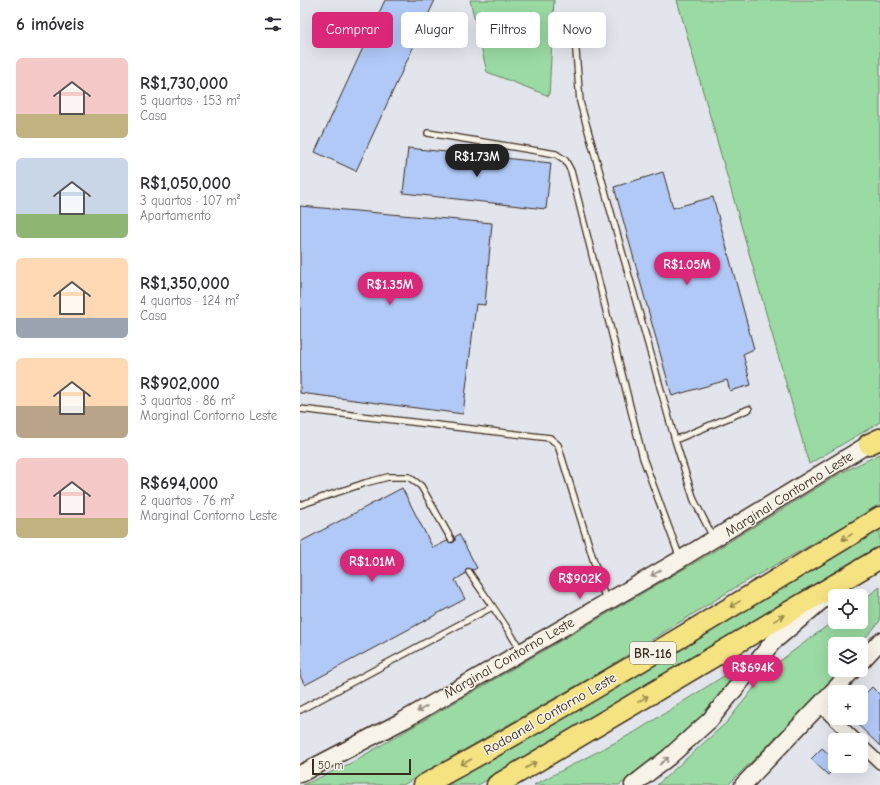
<!DOCTYPE html>
<html lang="pt">
<meta charset="utf-8">
<style>
:root{--surface:#fff;--page:#f2f2f3;--text:#2b2b33;--muted:#7c7c81;--accent:#db2777}
body{margin:0;font-family:"Comic Neue",sans-serif;background:var(--page);color:var(--text);height:100vh;display:flex;flex-direction:column;font-size:15px;white-space:nowrap}
*{box-sizing:border-box;margin:0}
p{font-size:13px;color:var(--muted)}
.icon{flex:none;width:22px;height:22px;fill:none;stroke:currentColor;stroke-width:2;stroke-linecap:round;stroke-linejoin:round}
.map{position:relative;flex:1;overflow:hidden}
.panel{display:flex;flex-direction:column;background:var(--surface);width:300px}
.panel>*{flex:none}
.top-card{position:absolute;left:12px;top:12px;width:380px;height:36px;display:flex;gap:8px}
.fabs{position:absolute;left:528px;top:589px;display:grid;gap:8px}
.fabs a{display:grid;place-items:center;width:40px;height:40px;border-radius:6px;background:var(--surface);box-shadow:0 4px 16px #0002;font-size:20px}
.scale{position:absolute;left:12px;bottom:10px;width:99px;box-sizing:border-box;padding-left:4px;border:2px solid #3b2a1e;border-top:0;font-size:11px;line-height:14px;white-space:nowrap;color:#3b2a1e;-webkit-text-stroke:3px #f7f3e8;paint-order:stroke}
.price{position:absolute;translate:-50% -34px;padding:0 9px;border-radius:14px;background:var(--accent);color:#fff;font-size:13px;line-height:26px;filter:drop-shadow(0 1px 2px #0008)}
.price::after{content:'';position:absolute;left:50%;top:24px;width:12px;height:9px;margin-left:-6px;background:inherit;clip-path:polygon(0 0,100% 0,50% 100%)}
.price.selected{background:#222;color:#fff}
ul{padding:0;list-style:none}
li{display:flex;align-items:center;gap:12px;height:100px;padding:0 16px}
li span{display:grid;place-items:center;flex:none;width:112px;height:80px;border-radius:6px;color:#555}
li>.icon{margin-inline-start:auto}
span .icon{width:48px;height:48px;fill:#fffc;stroke-width:1}
li b{font-size:17px}
h2{display:flex;justify-content:space-between;align-items:center;height:48px;padding:0 16px;font-size:17px}
.chip{padding:0 14px;border-radius:6px;background:var(--surface);box-shadow:0 4px 16px #0002;font-size:14px;line-height:36px}
.chip.selected{background:var(--accent);color:#fff}
main{display:flex;flex:1;min-height:0}
.map>svg:first-child{display:block}
.green{fill:#9adaa3;stroke:#6a8260}
.building{fill:#b0c9f7;stroke:#3b2a1e}
.lines{fill:none;stroke-linecap:round;stroke-linejoin:round}
.lane-casing{stroke:#3b2a1e;stroke-width:8}
.street-casing{stroke:#3b2a1e;stroke-width:14}
.secondary-casing{stroke:#3b2a1e;stroke-width:19}
.highway-casing{stroke:#3b2a1e;stroke-width:23}
.lane{stroke:#f7f3e8;stroke-width:5.5}
.street{stroke:#f7f3e8;stroke-width:11}
.secondary{stroke:#f7f3e8;stroke-width:16}
.highway{stroke:#f5e381;stroke-width:20}
.oneway{stroke:#988650}
.oneway2{stroke:#998e83}
.labels{text-anchor:middle;dominant-baseline:central;stroke-width:3;stroke-linejoin:round;paint-order:stroke}
.shield{fill:#f7f3e8;stroke:#73665b;stroke-width:1}
.shield-label{font-size:13px;font-weight:bold;fill:#3b2a1e}
.street-label{font-size:14px;fill:#3b2a1e;stroke:#f7f3e8}
</style>
<main>
<section class="panel">
<h2>6 imóveis<svg class="icon" aria-label="filters" viewBox="0 0 24 24"><path d="M4 7h16M4 17h16"/><circle cx="9" cy="7" r="2"/><circle cx="15" cy="17" r="2"/></svg></h2>
<ul>
<li><span style="background:linear-gradient(#f6c9c9 70%,#c2b280 0)"><svg class="icon" aria-label="home" viewBox="0 0 24 24"><path d="M3 11l9-7 9 7M6 9v11h12V9"/></svg></span><div><b>R$1,730,000</b><p>5 quartos · 153 m²</p><p>Casa</p></div></li>
<li><span style="background:linear-gradient(#c9d6e8 70%,#8fb573 0)"><svg class="icon" aria-label="home" viewBox="0 0 24 24"><path d="M3 11l9-7 9 7M6 9v11h12V9"/></svg></span><div><b>R$1,050,000</b><p>3 quartos · 107 m²</p><p>Apartamento</p></div></li>
<li><span style="background:linear-gradient(#ffd9b3 75%,#9aa5b1 0)"><svg class="icon" aria-label="home" viewBox="0 0 24 24"><path d="M3 11l9-7 9 7M6 9v11h12V9"/></svg></span><div><b>R$1,350,000</b><p>4 quartos · 124 m²</p><p>Casa</p></div></li>
<li><span style="background:linear-gradient(#ffd9b3 60%,#b9a48a 0)"><svg class="icon" aria-label="home" viewBox="0 0 24 24"><path d="M3 11l9-7 9 7M6 9v11h12V9"/></svg></span><div><b>R$902,000</b><p>3 quartos · 86 m²</p><p>Marginal Contorno Leste</p></div></li>
<li><span style="background:linear-gradient(#f6c9c9 75%,#c2b280 0)"><svg class="icon" aria-label="home" viewBox="0 0 24 24"><path d="M3 11l9-7 9 7M6 9v11h12V9"/></svg></span><div><b>R$694,000</b><p>2 quartos · 76 m²</p><p>Marginal Contorno Leste</p></div></li>
</ul>
</section>
<div class="map">
<svg width="580" height="785" viewBox="0 0 580 785">
<rect width="100%" height="100%" fill="#e2e6ec"/>
<filter id="ink" filterUnits="userSpaceOnUse"><feTurbulence type="fractalNoise" baseFrequency=".025" numOctaves="2"/><feDisplacementMap in="SourceGraphic" scale="8" xChannelSelector="R" yChannelSelector="G"/><feConvolveMatrix kernelMatrix="1 2 1 2 8 2 1 2 1" color-interpolation-filters="sRGB"/></filter>
<g filter="url(#ink)">
<path class="green" d="M170,0h84l-5,96 -62,-24z
M377,0h203v422l-71,42z
M580,454v52l-144,81 -134,84 -199,114h-100l46,-21 352,-205 142,-87z
M580,529v19l-380,225 -22,12h-33z
M580,587v34l-20,23h-25v26h4l-23,28 -88,87h-71l70,-63 42,-53 66,-49v2h26v-21z
M446,662l-8,14 -31,39 -39,38 -49,32h-85l101,-53z"/>
<path class="building" d="M85,0h50l-79,171 -41,-19z
M108,148l143,15 -5,46 -143,-16z
M363,172l10,36 40,-11 41,152 -11,5 8,31 -21,6 -3,-11 -55,16 -58,-209z
M0,206l192,17 -7,82 -9,-1 -13,110 -163,-21z
M102,488l31,60 14,-7 6,2 2,-2v-4l4,-3 18,34 -4,2 -6,-2 -2,6 -10,6 10,19 -160,86 -5,-9v-134z
M572,687l8,8v51l-29,-28h10v-20z
M522,748l13,12v7l-7,8 -17,-16z"/>
<g class="lines">
<g class="lane-casing">
<path id="lane" d="M274,26l6,76 95,338 19,60 19,37
M128,133l128,21 9,6 6,11 72,287 37,100
M0,409l250,29 8,7 48,156
M375,440l74,-31
M0,505l65,-22 23,-6h21l12,9 30,53
M169,572c18,27 36,51 52,79
M0,710l192,-103"/>
</g>
<g class="street-casing">
<path id="street" d="M520,706l36,34
M561,745l19,18"/>
</g>
<g class="secondary-casing">
<path id="secondary" d="M561,662l19,-21
M0,774l104,-54 277,-161 199,-122
M333,785l36,-28 41,-37 62,-77 53,-45
M443,785l110,-115"/>
</g>
<g class="highway-casing">
<path id="highway" d="M569,444l11,-5
M124,785c155,-84 305,-177 456,-268
M197,785l383,-227"/>
</g>
<use href="#lane" class="lane"/>
<use href="#street" class="street"/>
<use href="#secondary" class="secondary"/>
<use href="#highway" class="highway"/>
</g>
<defs><path id="oneway-shaft" d="M-6 0H5M1.5-3L5.5 0L1.5 3" fill="none" stroke-width="1.6" stroke-linecap="round" stroke-linejoin="round"/></defs>
<g class="oneway">
<use href="#oneway-shaft" transform="translate(547 537) rotate(149)"/>
<use href="#oneway-shaft" transform="translate(435 604) rotate(149)"/>
<use href="#oneway-shaft" transform="translate(479 618) rotate(-31)"/>
<use href="#oneway-shaft" transform="translate(343 699) rotate(-31)"/>
<use href="#oneway-shaft" transform="translate(166 762) rotate(152)"/>
<use href="#oneway-shaft" transform="translate(231 765) rotate(-31)"/>
</g>
<g class="oneway2">
<use href="#oneway-shaft" transform="translate(356 573) rotate(150)"/>
<use href="#oneway-shaft" transform="translate(122 709) rotate(150)"/>
<use href="#oneway-shaft" transform="translate(364 761) rotate(-39)"/>
</g>
</g>
<g class="labels">
<rect class="shield" x="330" y="642" width="46" height="22" rx="3"/>
<g class="shield-label">
<text x="353" y="653">BR-116</text>
</g>
<g class="street-label">
<text transform="translate(489 494) rotate(-32)">Marginal Contorno Leste</text>
<text transform="translate(209 658) rotate(-30)">Marginal Contorno Leste</text>
<text transform="translate(250 714) rotate(-30)">Rodoanel Contorno Leste</text>
</g>
</g>
</svg>
<div class="fabs">
<a><svg class="icon" aria-label="locate" viewBox="0 0 24 24"><circle cx="12" cy="12" r="6"/><path d="M12 2v4M12 18v4M2 12h4M18 12h4"/></svg></a>
<a><svg class="icon" aria-label="layers" viewBox="0 0 24 24"><path d="M12 4l9 5-9 5-9-5zM3 14l9 5 9-5"/></svg></a>
<a>+</a>
<a>−</a>
</div>
<div class="scale">50 m</div>
<b class="price selected" style="left:177px;top:178px">R$1.73M</b>
<b class="price" style="left:387px;top:286px">R$1.05M</b>
<b class="price" style="left:90px;top:306px">R$1.35M</b>
<b class="price" style="left:72px;top:583px">R$1.01M</b>
<b class="price" style="left:280px;top:600px">R$902K</b>
<b class="price" style="left:453px;top:689px">R$694K</b>
<div class="top-card">
<a class="chip selected">Comprar</a>
<a class="chip">Alugar</a>
<a class="chip">Filtros</a>
<a class="chip">Novo</a>
</div>
</div>
</main>
